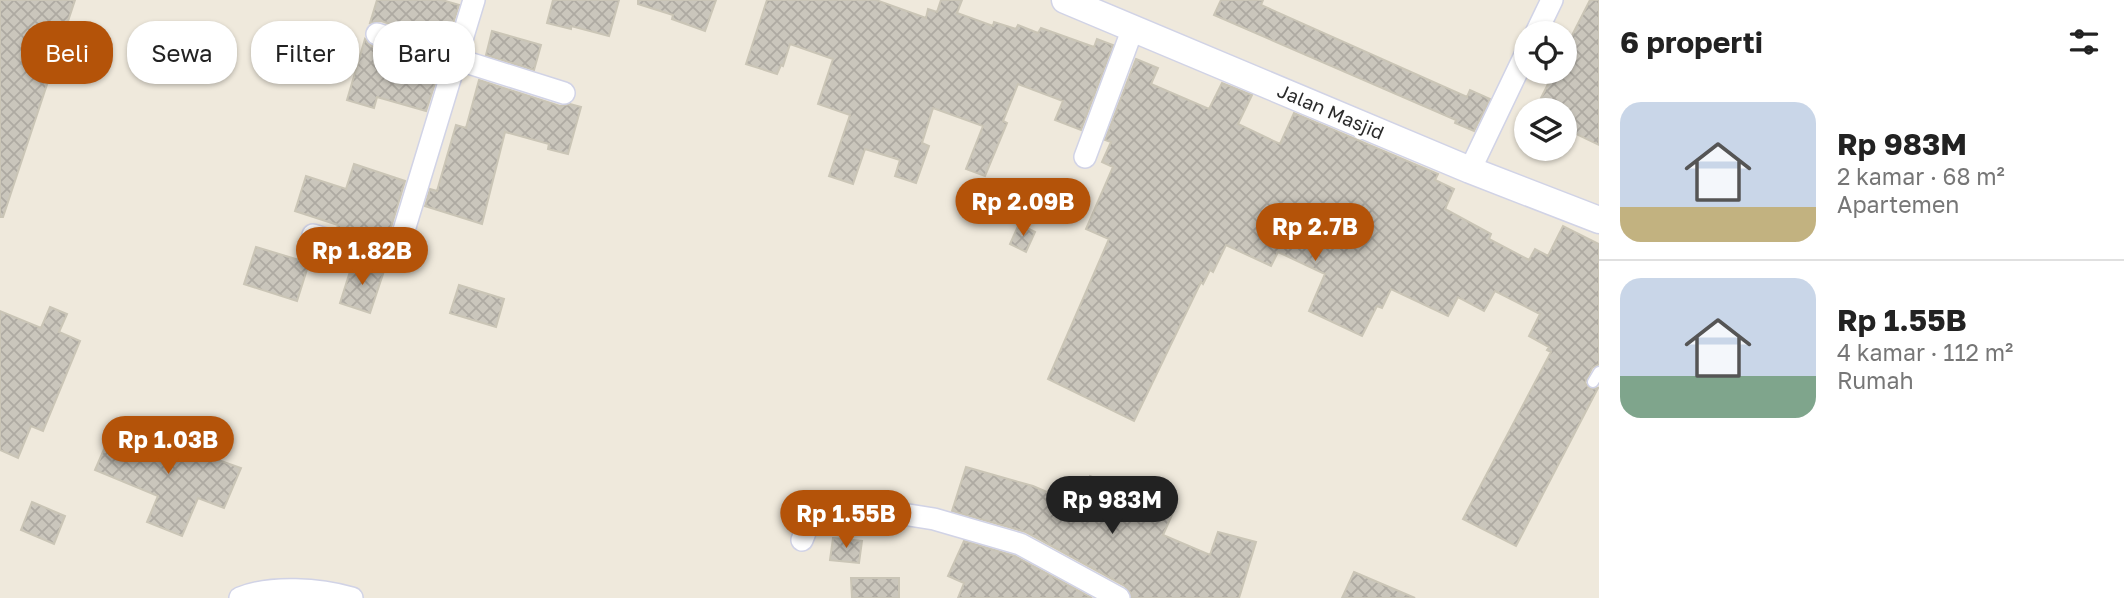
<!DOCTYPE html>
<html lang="id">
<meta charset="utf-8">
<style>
:root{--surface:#fff;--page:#f2f2f2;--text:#222;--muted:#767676;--line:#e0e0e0;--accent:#b45309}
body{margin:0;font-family:"Golos Text",sans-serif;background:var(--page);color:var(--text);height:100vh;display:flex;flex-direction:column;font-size:26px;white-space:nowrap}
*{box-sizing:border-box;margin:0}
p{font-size:23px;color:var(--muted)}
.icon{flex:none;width:38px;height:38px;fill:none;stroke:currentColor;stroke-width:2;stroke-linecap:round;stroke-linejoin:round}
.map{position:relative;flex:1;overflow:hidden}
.side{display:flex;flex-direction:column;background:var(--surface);width:525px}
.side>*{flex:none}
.top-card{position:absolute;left:21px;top:21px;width:665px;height:63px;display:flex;gap:14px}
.tools{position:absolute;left:1514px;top:21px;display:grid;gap:14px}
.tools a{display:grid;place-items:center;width:63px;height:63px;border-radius:50%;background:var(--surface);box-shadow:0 2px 5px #0004;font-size:35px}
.price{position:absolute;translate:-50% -60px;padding:0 16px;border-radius:24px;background:var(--accent);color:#fff;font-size:23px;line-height:46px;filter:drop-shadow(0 2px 4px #0008)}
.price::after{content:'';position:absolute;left:50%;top:42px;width:21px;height:16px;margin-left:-10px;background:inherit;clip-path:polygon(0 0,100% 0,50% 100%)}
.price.on{background:#222;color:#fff}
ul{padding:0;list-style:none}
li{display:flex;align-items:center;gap:21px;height:175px;padding:0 21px}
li+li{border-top:2px solid var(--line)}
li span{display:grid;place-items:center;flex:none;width:196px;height:140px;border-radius:21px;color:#555}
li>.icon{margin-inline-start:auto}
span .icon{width:84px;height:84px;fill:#fffc;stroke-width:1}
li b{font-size:30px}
h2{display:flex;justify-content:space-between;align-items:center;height:84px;padding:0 21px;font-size:30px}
.pill{padding:0 24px;border-radius:28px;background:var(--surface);box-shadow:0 2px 5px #0004;font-size:24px;line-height:63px}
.pill.on{background:var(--accent);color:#fff}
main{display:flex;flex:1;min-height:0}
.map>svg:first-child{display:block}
.building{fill:url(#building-cross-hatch);stroke:#cac5b6;stroke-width:2}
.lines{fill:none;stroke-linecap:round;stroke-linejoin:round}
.service-casing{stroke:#d1d3e6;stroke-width:13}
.minor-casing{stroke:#d1d3e6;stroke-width:24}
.tertiary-casing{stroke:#d1d3e6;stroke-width:29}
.service{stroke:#fff;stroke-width:10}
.minor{stroke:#fff;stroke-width:21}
.tertiary{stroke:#fff;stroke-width:26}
.labels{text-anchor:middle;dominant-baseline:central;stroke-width:7;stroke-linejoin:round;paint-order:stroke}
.street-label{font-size:19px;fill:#2b2b2b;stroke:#fff}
</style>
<main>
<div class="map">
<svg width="1599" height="598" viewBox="0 0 1599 598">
<defs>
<pattern id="building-cross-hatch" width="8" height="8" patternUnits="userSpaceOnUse" patternTransform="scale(1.75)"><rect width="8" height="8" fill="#cac6bc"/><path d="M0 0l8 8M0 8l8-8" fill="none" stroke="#aeaaa2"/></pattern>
</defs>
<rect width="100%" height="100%" fill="#efe9dc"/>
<path class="building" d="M0,0h75l-72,217h-3z
M377,0h65l17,5 -12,37 -66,-21 -11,2z
M553,0h66l-10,36 -38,-10v3l-24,-6z
M638,0h78l-11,31 -33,-12 1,-4 -35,-11z
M767,0h109l50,18 2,-9 9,3 4,-12h21l-5,13 36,13 1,-4 22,7 2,-4 20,8 3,-5 53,19 3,-8 16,6 -32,85 -26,-10 8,-19 -45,-17 -15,37 4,2 -22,53 -19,-7 17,-43 -50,-18 -11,35 7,3 -13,37 -21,-7 5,-16 -35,-11 -12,35 -24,-8 21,-61 -32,-11 15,-45 -43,-15 -7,22 -2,-1 -4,9 -31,-10z
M1221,0h42l-2,5 206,92 3,-7 20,9 -16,32 -19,-8 1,-3 -242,-105z
M1590,0h9v145l-35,-17v-18h-29l19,-38h10v-21z
M492,31l49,14 -7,25 -48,-15z
M365,39l8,8 67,21 -14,43 -49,-14 -3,11 -27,-8z
M1136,59l22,9 -7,16 58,25 13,-26 30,12 -14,29 42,20 14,-31 144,61 -3,6 19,9 -9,20 46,25 -2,5 40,21 6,-11 13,7 15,-30 36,18v120l-7,4 -7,15 5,6 8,-1 -82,158 -53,-27 88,-167 -4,-2 2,-3 -20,-11 11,-22 -45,-23 -11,20 -26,-14 -10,19 -57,-27 -9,19 -5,-2 -15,30 -53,-25 16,-37 -47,-22 -7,14 -45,-21 -13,27 -3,-2 -7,14 -2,-2 -67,139 -86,-42 61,-140 -23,-10 27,-62 -11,-5 9,-20 -6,-2z
M479,80l81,26 10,-2 11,3 -13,47 -20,-5 1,-5 -44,-12 -23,92 -57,-18 5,-17 7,2 19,-66 10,3z
M354,164l51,17 -19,63 -49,-16 1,-3 -43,-14 11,-35 40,13z
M1019,224l16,8 -9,20 -16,-8z
M256,247l53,16 -12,38 -53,-17z
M353,262l31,9 -14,42 -30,-10z
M459,285l45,14 -8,28 -46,-14z
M50,307l17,7 -8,18 21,9 -37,90 -12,-5 -13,32 -18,-8v-139l41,17z
M114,426l49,20 2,-5 76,27 -17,40 -26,-10 -16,38 -35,-14 11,-26 -63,-26z
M966,467l67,19 44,19 13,-29 50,20 1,-3 34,15 -12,27 47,20 8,-23 38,10 -17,56h-107l-2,-6 -5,-6 -99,-54 -74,-21z
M32,502l33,14 -11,28 -33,-14z
M833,538l29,3 -3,22 -29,-3z
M964,541l51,15 77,42h-134l6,-15 -16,-7z
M1354,572l61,26h-73z
M851,578h48v20h-47z"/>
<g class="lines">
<g class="service-casing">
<path id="service" d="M1593,382l6,-10"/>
</g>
<g class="minor-casing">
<path id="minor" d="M1536,33l16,-33
M377,34l187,59
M1085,157l48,-129
M1470,170l56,-117
M313,235l72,23 8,-3 5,-5 76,-250
M802,540c8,-19 9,-32 32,-37l100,16 86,25 99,54
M240,598c31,-13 80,-9 112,0"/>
</g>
<g class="tertiary-casing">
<path id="tertiary" d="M1065,0l405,170 129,50"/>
</g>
<use href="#service" class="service"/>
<use href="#minor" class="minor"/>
<use href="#tertiary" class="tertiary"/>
</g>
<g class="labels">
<g class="street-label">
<text transform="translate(1331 111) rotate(23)">Jalan Masjid</text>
</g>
</g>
</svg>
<div class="tools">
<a><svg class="icon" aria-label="locate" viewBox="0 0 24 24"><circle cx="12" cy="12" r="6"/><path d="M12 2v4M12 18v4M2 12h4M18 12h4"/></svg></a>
<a><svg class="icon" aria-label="layers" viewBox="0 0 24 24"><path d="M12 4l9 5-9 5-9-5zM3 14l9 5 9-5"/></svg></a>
</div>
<b class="price" style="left:1023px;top:238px">Rp 2.09B</b>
<b class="price" style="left:1315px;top:263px">Rp 2.7B</b>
<b class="price" style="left:362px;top:287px">Rp 1.82B</b>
<b class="price" style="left:168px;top:476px">Rp 1.03B</b>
<b class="price on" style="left:1112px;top:536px">Rp 983M</b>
<b class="price" style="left:846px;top:550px">Rp 1.55B</b>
<div class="top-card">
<a class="pill on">Beli</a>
<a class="pill">Sewa</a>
<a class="pill">Filter</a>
<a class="pill">Baru</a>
</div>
</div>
<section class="side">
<h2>6 properti<svg class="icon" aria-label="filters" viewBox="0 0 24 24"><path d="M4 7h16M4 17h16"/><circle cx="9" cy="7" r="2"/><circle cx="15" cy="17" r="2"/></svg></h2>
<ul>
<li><span style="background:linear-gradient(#c9d6e8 75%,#c2b280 0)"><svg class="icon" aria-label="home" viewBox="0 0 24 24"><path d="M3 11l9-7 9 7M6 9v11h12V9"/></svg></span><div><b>Rp 983M</b><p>2 kamar · 68 m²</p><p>Apartemen</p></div></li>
<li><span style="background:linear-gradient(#c9d6e8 70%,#7fa58c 0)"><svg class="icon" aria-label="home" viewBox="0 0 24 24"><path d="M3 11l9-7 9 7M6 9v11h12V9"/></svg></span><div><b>Rp 1.55B</b><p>4 kamar · 112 m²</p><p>Rumah</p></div></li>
</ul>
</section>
</main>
